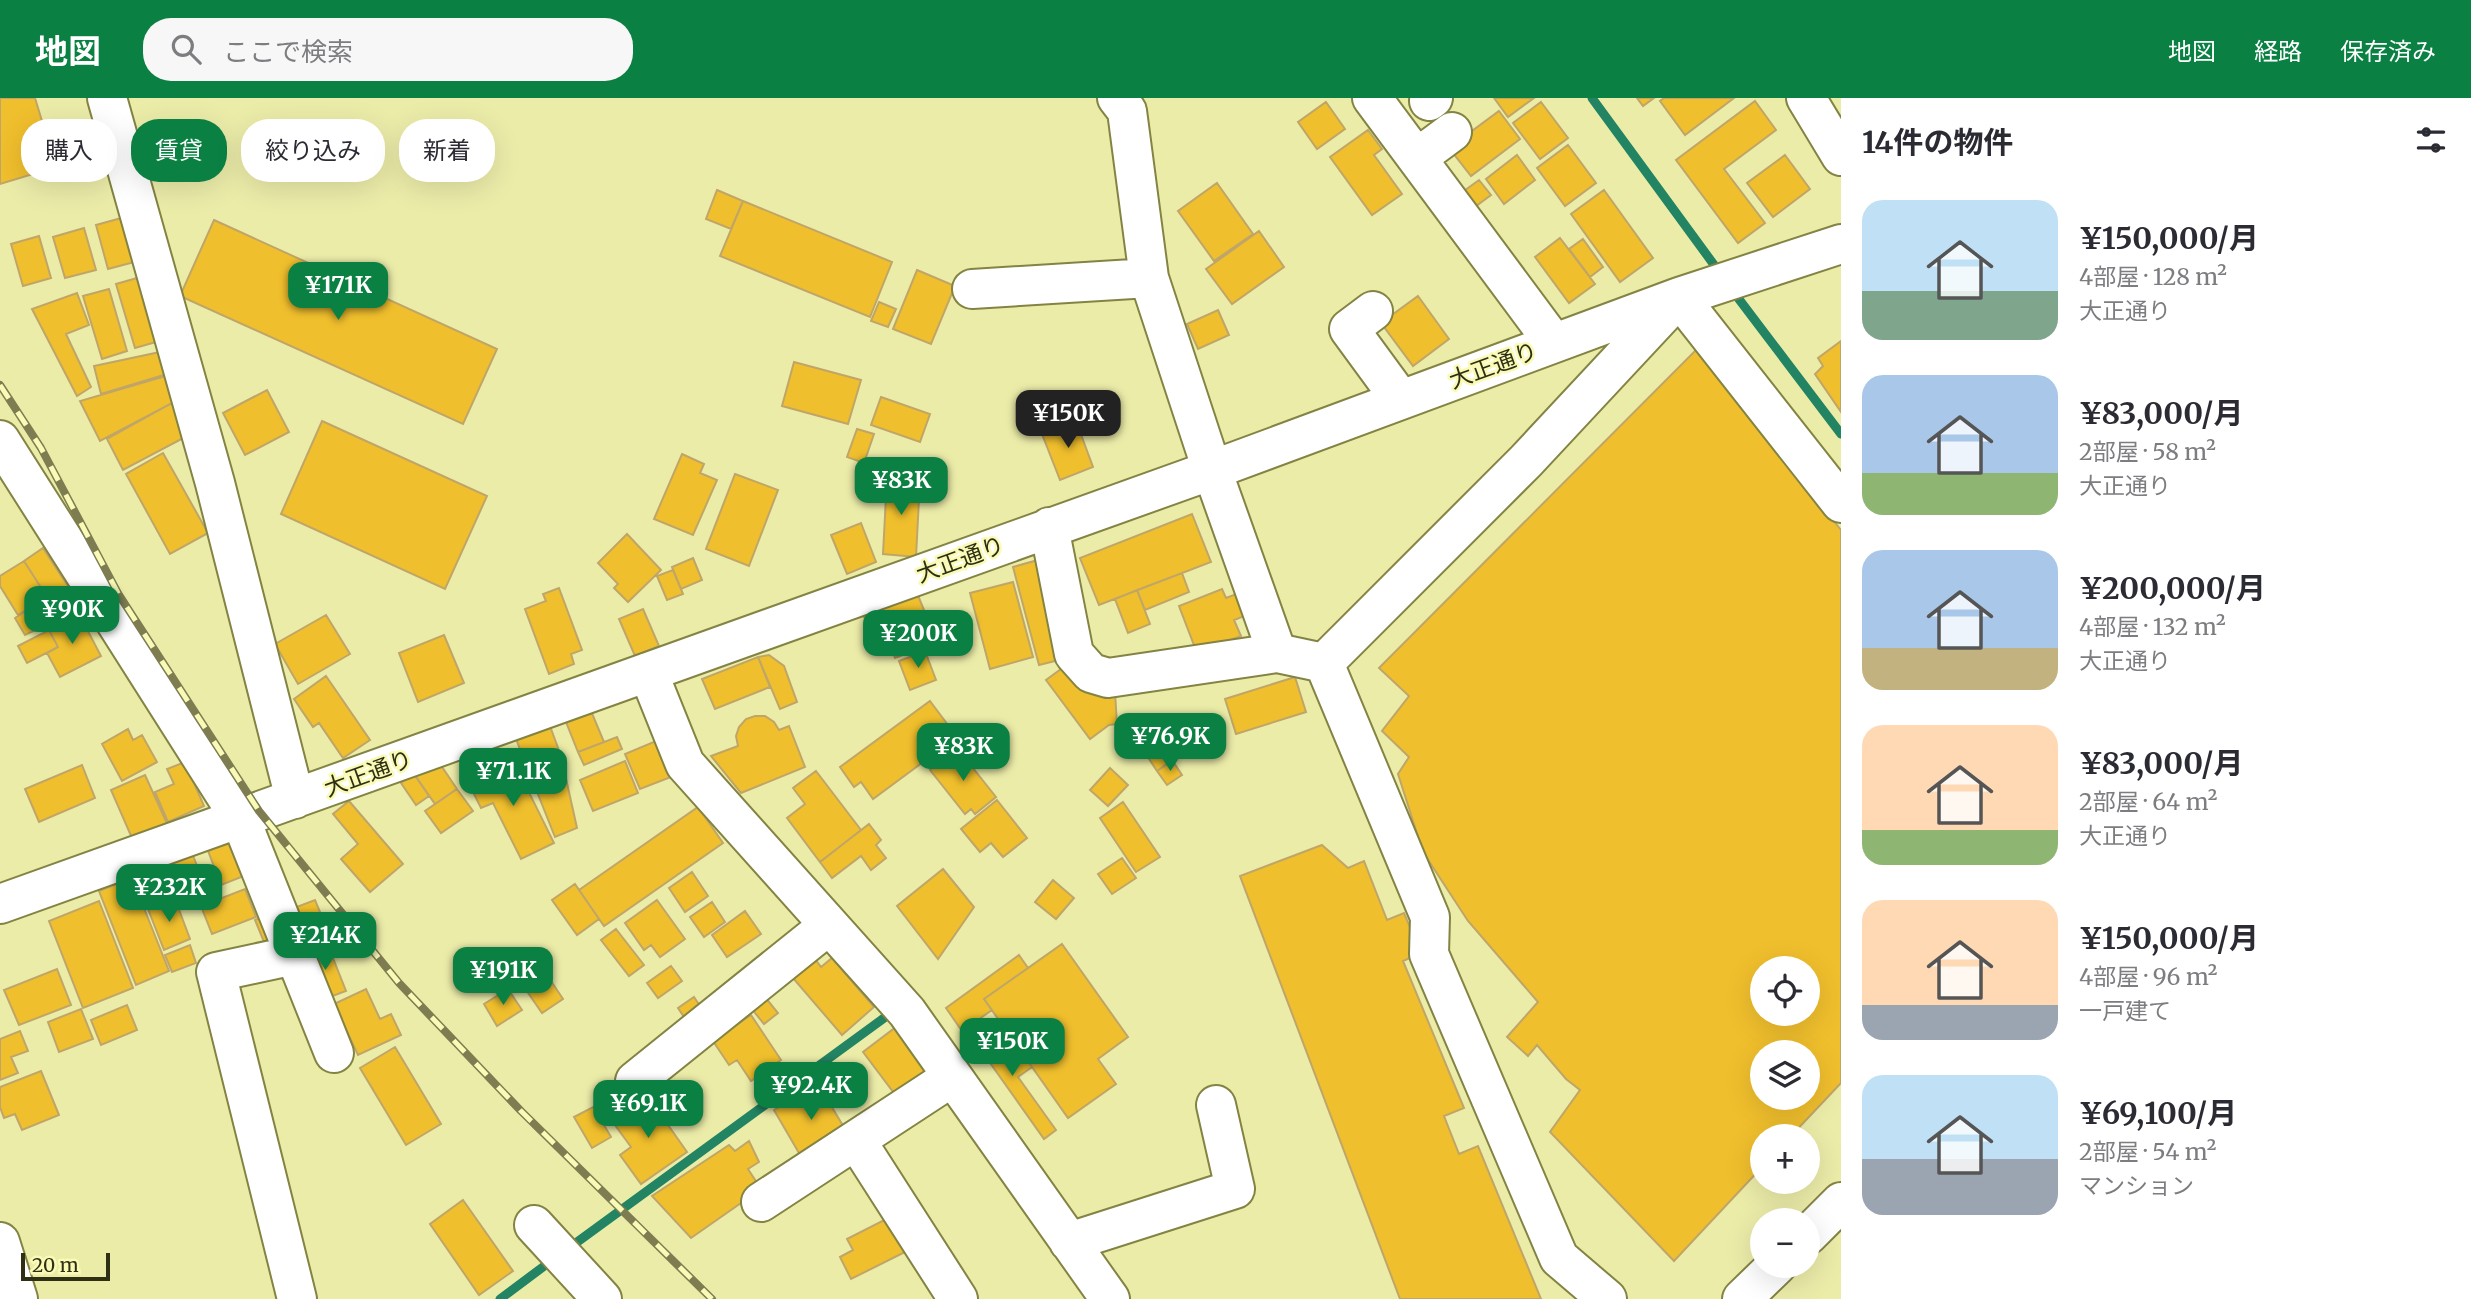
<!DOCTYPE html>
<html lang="ja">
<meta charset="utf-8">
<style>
:root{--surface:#fff;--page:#f7f7f7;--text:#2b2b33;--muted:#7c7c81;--accent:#0b8043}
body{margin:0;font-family:Merriweather,"Noto Sans JP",serif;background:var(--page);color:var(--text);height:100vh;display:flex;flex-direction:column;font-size:26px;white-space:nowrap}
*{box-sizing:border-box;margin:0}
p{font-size:23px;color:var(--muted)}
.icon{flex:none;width:38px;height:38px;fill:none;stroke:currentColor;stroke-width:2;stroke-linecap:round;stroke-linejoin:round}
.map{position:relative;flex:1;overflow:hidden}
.drawer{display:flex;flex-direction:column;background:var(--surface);width:630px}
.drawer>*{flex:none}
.guide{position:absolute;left:21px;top:21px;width:665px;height:63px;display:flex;gap:14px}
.buttons{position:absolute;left:1750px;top:858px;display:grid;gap:14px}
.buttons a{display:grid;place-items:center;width:70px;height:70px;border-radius:50%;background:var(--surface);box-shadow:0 7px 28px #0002;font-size:35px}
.scale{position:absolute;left:21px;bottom:18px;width:89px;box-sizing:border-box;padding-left:7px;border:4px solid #2f2f14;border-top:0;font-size:19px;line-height:24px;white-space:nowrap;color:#2f2f14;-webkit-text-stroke:5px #f9fab6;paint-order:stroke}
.price{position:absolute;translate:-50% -60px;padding:0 16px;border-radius:14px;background:var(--accent);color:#fff;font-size:23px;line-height:46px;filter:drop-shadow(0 2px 4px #0008)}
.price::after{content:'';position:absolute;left:50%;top:42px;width:21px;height:16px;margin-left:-10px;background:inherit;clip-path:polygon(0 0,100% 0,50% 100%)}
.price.selected{background:#222;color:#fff}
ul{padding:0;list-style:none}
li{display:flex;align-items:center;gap:21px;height:175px;padding:0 21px}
li span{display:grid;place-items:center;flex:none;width:196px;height:140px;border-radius:21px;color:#555}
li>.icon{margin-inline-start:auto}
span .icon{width:84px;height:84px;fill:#fffc;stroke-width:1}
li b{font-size:30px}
h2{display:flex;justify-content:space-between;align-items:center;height:84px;padding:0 21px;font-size:30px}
.pill{padding:0 24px;border-radius:28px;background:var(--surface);box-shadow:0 7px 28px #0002;font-size:24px;line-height:63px}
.pill.selected{background:var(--accent);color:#fff}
header{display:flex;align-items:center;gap:42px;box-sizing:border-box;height:98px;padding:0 35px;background:var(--accent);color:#fff}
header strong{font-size:33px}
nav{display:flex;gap:38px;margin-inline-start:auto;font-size:24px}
.search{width:490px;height:63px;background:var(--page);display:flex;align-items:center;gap:18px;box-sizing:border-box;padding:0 24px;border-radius:28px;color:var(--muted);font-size:26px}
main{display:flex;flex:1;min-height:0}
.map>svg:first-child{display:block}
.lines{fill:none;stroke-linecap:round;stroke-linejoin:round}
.stream{stroke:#228462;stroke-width:9}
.building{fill:#f0bf2d;stroke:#bfa668;stroke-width:2;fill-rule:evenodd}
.minor-casing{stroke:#838343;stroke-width:42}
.highway-casing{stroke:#838343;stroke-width:42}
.minor{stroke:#fff;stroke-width:38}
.highway{stroke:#fff;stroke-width:38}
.rail-casing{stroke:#7d7d51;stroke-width:8}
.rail{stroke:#f9fab6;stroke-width:5;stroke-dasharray:16;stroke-linecap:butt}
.labels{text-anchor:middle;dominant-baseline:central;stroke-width:5;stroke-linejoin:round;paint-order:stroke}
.street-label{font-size:23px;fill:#2f2f14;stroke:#f9fab6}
</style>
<header>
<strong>地図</strong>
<div class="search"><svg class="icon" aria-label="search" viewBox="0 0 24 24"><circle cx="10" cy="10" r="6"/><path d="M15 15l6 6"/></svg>ここで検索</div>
<nav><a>地図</a><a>経路</a><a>保存済み</a></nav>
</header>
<main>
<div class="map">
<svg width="1841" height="1201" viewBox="0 0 1841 1201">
<rect width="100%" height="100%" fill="#ececa9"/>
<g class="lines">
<path class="stream" d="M1592,0l128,175
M1732,192l109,144
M569,1150l315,-230
M500,1201l55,-41"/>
</g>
<path class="building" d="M0,0h35l21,69 -56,17z
M1494,0h40l-26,19z
M1637,0h17l-11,8z
M1664,0h70l-49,37 -25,-34z
M1755,3l21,29 -52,39 41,54 -27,20 -62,-83z
M1326,4l19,27 -28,20 -19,-27z
M1541,4l27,36 -28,21 -27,-36z
M1499,13l21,28 -49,37 -22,-28z
M1368,32l14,19 -8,6 28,39 -30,21 -42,-58z
M1568,47l28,38 -31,23 -28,-38z
M1517,57l18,25 -31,24 -18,-25z
M1785,57l25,34 -37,28 -26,-34z
M1479,82l12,15 -23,17 -11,-16z
M1217,85l36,51 -39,27 -36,-50z
M717,92l26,11 -12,28 -25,-10z
M1604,92l49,68 -33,24 -49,-68z
M743,103l149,61 -22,55 -150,-61z
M125,119l13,44 -30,8 -12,-44z
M214,122l283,129 -34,75 -283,-128z
M84,130l12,42 -31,8 -12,-41z
M1259,133l25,36 -52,37 -26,-35z
M39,138l12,42 -28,8 -12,-42z
M1560,140l35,46 -26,19 -34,-46z
M1583,141l20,28 -13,10 -21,-28z
M917,172l38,16 -24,58 -38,-15z
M144,178l19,64 -28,8 -19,-64z
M109,191l18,62 -25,8 -19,-63z
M77,195l12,32 -23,9 25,53 -14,9 -45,-87z
M1418,198l31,43 -36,27 -32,-43z
M879,204l17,7 -8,18 -17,-6z
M1218,212l11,25 -31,14 -11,-25z
M1841,243v71l-26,-38 8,-8 -5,-8z
M1697,251l144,181v553l-50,53h-29v31l-88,94 -124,-129 30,-42 -14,-11 -29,-34 -9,11 -21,-19 31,-35 -70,-81 -45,-69 -25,-78 11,-17 -27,-26 27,-35 -30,-28zM1762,870h46v45h-46zM1762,954h46v45h-46z
M160,254l7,22 -66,20 -7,-28z
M794,264l67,18 -13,44 -66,-18z
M169,277l9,25 -78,41 -20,-40z
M267,292l22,42 -44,23 -22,-42z
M881,299l49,17 -10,28 -49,-17z
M172,305l17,32 -66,35 -16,-31z
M322,323l165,75 -42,93 -164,-75z
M1076,323l17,46 -33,13 -18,-46z
M857,331l17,5 -10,29 -17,-6z
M163,355l45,80 -38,21 -44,-80z
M682,356l22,10 -4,9 17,7 -24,55 -39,-16z
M735,376l43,16 -29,76 -43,-17z
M887,379l33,3 -4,77 -33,-3z
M1192,416l19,48 -112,43 -19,-47z
M861,425l15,39 -29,12 -16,-39z
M627,436l34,36 -33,32 -14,-14 4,-4 -20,-21z
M43,450l39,60 -57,27 -10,-17 32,-21 -23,-36z
M693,460l9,22 -21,9 -9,-22z
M1045,460l26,99 -32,8 -26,-98z
M24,463l23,36 -29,18 -18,-29v-10z
M673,472l10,24 -16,6 -10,-24z
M1182,475l7,19 -44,18 -8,-20z
M1013,484l20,75 -43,12 -20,-76z
M559,490l23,62 -11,4 3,10 -25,10 -24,-65 21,-8 -3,-7z
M1222,491l4,9 13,-5 8,22 -13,5 7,16 -44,17 -18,-47z
M1137,492l13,34 -22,9 -13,-34z
M917,495l20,49 -42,16 -7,-19 -13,5 -12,-30z
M643,511l16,37 -24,10 -16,-37z
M79,516l22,42 -41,21 -13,-24 11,-6 -9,-17z
M326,517l24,39 -52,30 -23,-40z
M49,532l9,17 -31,16 -9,-17z
M444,537l20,48 -46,19 -19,-49z
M925,553l11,29 -26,10 -11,-29z
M769,557l15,11 13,36 -17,7 -22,-52z
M758,559l12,30 -55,22 -13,-30z
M1072,563l43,31 2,32 -8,1 -19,14 -44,-59z
M326,578l44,64 -27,18 -24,-35 -6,4 -19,-28z
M1295,579l11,35 -70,22 -11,-35z
M930,603l27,36 -84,62 -12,-17 -7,5 -14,-20z
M591,613l13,31 -26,10 -12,-30z
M755,618h10l9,6 5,8 10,-4 16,41 -64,26 -30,-37 27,-10 -2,-10 3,-9 7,-8z
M1173,621l19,28 -35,24 -19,-29z
M550,628l11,30 16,72 -22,9 -39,-98z
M128,631l5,11 9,-5 15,27 -35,19 -20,-37z
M617,639l5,12 -38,16 -6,-13z
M656,643l15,36 -31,12 -15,-35z
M957,650l39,49 -21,17 -4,-5 -6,5 -35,-44z
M436,660l21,31 -22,15 -21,-30z
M1172,662l10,15 -15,10 -10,-14z
M625,663l13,32 -45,18 -13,-31z
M185,664l19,44 -36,16 -13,-30 19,-8 -7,-15z
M500,666l5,10 12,-6 37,75 -33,16 -28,-56 -12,5 -14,-28z
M82,667l13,33 -56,24 -14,-33z
M1110,670l18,17 -20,21 -18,-16z
M816,673l45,59 -41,32 -33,-44 18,-14 -12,-16z
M414,676l15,22 -13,9 -15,-22z
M145,677l25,55 -35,15 -24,-55z
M457,691l16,22 -32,22 -16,-22z
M997,702l30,38 -24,19 -12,-14 -11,9 -19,-23z
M349,703l54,63 -33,28 -29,-33 17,-15 -25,-30z
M1123,704l37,55 -24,15 -36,-54z
M698,709l25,36 -119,83 -25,-36z
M869,726l12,16 -5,5 10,13 -15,12 -10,-14 -29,22 -12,-16z
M240,737l14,37 -33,13 -14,-37z
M1322,747l26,23 16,-7 23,59 17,-7 17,40 -18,8 61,147 -20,8 15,38 19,-8 63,153h-141l-160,-423z
M192,755l15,38 -27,11 -15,-38z
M1122,760l14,20 -24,16 -14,-20z
M943,771l31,38 -36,52 -41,-53z
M692,774l16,24 -23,16 -16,-24z
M132,780l37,93 -33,14 -37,-94z
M1053,782l21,18 -18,21 -21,-17z
M575,786l24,35 -22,16 -25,-35z
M245,791l11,28 -44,17 -11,-28z
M175,801l15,40 -26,11 -16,-41z
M315,802l14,34 -29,11 -14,-34z
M657,802l28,39 -25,18 -9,-12 -7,5 -19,-27z
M99,803l34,87 -50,20 -34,-87z
M712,804l13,20 -21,15 -14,-20z
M745,813l16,23 -34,23 -15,-22z
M273,815l9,22 -18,7 -9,-22z
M616,831l28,36 -15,11 -28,-36z
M327,845l19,48 -24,9 -19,-47z
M1062,846l66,93 -30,22 18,25 -48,34 -84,-119z
M190,847l6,18 -24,9 -7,-17z
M1019,857l9,13 -44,31 8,11 -30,21 -16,-23z
M832,860l42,49 -32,28 -49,-57 22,-19 6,8z
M671,868l11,15 -24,17 -11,-15z
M57,871l14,36 -52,20 -15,-35z
M543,871l20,30 -21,14 -20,-29z
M366,891l14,30 11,-5 10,21 -43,20 -24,-51z
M508,891l14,21 -25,16 -13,-22z
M694,899l10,15 -16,11 -10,-15z
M765,899l13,16 -14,11 -13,-16z
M127,907l10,25 -36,15 -10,-25z
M81,911l12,30 -34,13 -11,-30z
M751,917l30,45 -30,21 -14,-21 -8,5 -16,-24z
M978,922l32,46 14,-10 8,11 -14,10 38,53 -12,9 -78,-110z
M896,929l37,49 -33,25 -37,-49z
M20,933l8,20 -17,6 7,16 -18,7v-41z
M395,949l46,77 -35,21 -46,-77z
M41,973l18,44 -37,15 -7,-16 -11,4 -4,-11v-20z
M818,986l30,50 -45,26 -29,-50z
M647,997l40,57 -46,32 -21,-29 11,-8 -19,-26z
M599,1006l10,18 -5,3 7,12 -19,11 -18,-31z
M749,1043l10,21 -11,7 13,20 -70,49 -39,-42 77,-51 6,6z
M463,1102l50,71 -34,24 -49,-71z
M890,1119l17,34 -56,28 -11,-22 13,-7 -6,-11z"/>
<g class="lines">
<g class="minor-casing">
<path id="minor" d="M107,0l108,385 80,316
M1117,0l10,13 22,167 63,192 65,183
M1372,0l182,245
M1429,3l4,-3
M1417,60l35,-26
M972,191l177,-11
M1373,213l-24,18 52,71
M0,342l240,378 94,235
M1049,429l25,127 17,19 17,5 169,-25 47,10 202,-202 153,-164 162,206
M1324,565l106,254 -1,37 130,304 48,41
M648,574l37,92 222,248 203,287
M0,806l1212,-434 467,-173 162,-53
M295,857l-79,17 81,327
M635,983l194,-156
M856,1042l102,159
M761,1104l191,-125
M534,1127l68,74
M1808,1137l33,-33
M0,1144l18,57
M1069,1144l166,-53 -19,-84
M1742,1201l35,-34"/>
</g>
<g class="highway-casing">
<path id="highway" d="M1806,0l35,58"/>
</g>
<use href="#minor" class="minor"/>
<use href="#highway" class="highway"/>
<g class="rail-casing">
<path id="rail" d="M0,287l41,63 78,147 140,216 140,172 122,128 191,188"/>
</g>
<use href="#rail" class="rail"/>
</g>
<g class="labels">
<g class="street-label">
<text transform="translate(1493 267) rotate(-20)">大正通り</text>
<text transform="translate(960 461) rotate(-20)">大正通り</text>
<text transform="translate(368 675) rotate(-20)">大正通り</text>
</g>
</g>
</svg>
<div class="buttons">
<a><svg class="icon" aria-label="locate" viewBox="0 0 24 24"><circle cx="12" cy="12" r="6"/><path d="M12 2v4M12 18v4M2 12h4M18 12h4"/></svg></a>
<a><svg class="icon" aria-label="layers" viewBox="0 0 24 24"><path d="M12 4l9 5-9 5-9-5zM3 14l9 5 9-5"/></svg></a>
<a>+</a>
<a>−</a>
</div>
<div class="scale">20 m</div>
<b class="price" style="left:338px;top:224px">¥171K</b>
<b class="price selected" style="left:1068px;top:352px">¥150K</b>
<b class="price" style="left:901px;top:419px">¥83K</b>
<b class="price" style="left:72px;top:548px">¥90K</b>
<b class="price" style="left:918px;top:572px">¥200K</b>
<b class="price" style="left:1170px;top:675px">¥76.9K</b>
<b class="price" style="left:963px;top:685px">¥83K</b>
<b class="price" style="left:513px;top:710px">¥71.1K</b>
<b class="price" style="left:169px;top:826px">¥232K</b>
<b class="price" style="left:325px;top:874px">¥214K</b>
<b class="price" style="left:503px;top:909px">¥191K</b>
<b class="price" style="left:1012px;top:980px">¥150K</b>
<b class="price" style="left:811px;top:1024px">¥92.4K</b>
<b class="price" style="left:648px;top:1042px">¥69.1K</b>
<div class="guide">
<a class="pill">購入</a>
<a class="pill selected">賃貸</a>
<a class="pill">絞り込み</a>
<a class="pill">新着</a>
</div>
</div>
<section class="drawer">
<h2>14件の物件<svg class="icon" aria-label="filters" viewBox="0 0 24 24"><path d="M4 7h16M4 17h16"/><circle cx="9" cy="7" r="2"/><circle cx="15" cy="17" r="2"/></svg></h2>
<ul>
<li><span style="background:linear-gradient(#bfe0f5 65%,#7fa58c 0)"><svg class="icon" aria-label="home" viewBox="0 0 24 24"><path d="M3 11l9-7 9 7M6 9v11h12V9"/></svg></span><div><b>¥150,000/月</b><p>4部屋 · 128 m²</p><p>大正通り</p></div></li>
<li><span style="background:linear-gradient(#a9c7e8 70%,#8fb573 0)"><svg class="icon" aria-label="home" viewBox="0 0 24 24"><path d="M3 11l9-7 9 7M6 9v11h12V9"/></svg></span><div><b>¥83,000/月</b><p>2部屋 · 58 m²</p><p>大正通り</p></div></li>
<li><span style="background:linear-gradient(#a9c7e8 70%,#c2b280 0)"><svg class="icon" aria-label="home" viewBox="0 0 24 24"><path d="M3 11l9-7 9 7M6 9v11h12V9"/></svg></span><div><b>¥200,000/月</b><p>4部屋 · 132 m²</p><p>大正通り</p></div></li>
<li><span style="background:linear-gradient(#ffd9b3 75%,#8fb573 0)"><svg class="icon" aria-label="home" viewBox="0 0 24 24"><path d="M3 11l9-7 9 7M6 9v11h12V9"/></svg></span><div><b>¥83,000/月</b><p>2部屋 · 64 m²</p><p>大正通り</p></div></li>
<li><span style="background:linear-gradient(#ffd9b3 75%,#9aa5b1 0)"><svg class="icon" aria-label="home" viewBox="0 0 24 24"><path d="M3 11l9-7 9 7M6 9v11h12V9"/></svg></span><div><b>¥150,000/月</b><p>4部屋 · 96 m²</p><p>一戸建て</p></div></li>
<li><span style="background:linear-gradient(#bfe0f5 60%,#9aa5b1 0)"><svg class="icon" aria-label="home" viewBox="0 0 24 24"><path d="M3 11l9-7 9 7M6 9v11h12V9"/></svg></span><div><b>¥69,100/月</b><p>2部屋 · 54 m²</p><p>マンション</p></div></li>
</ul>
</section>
</main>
